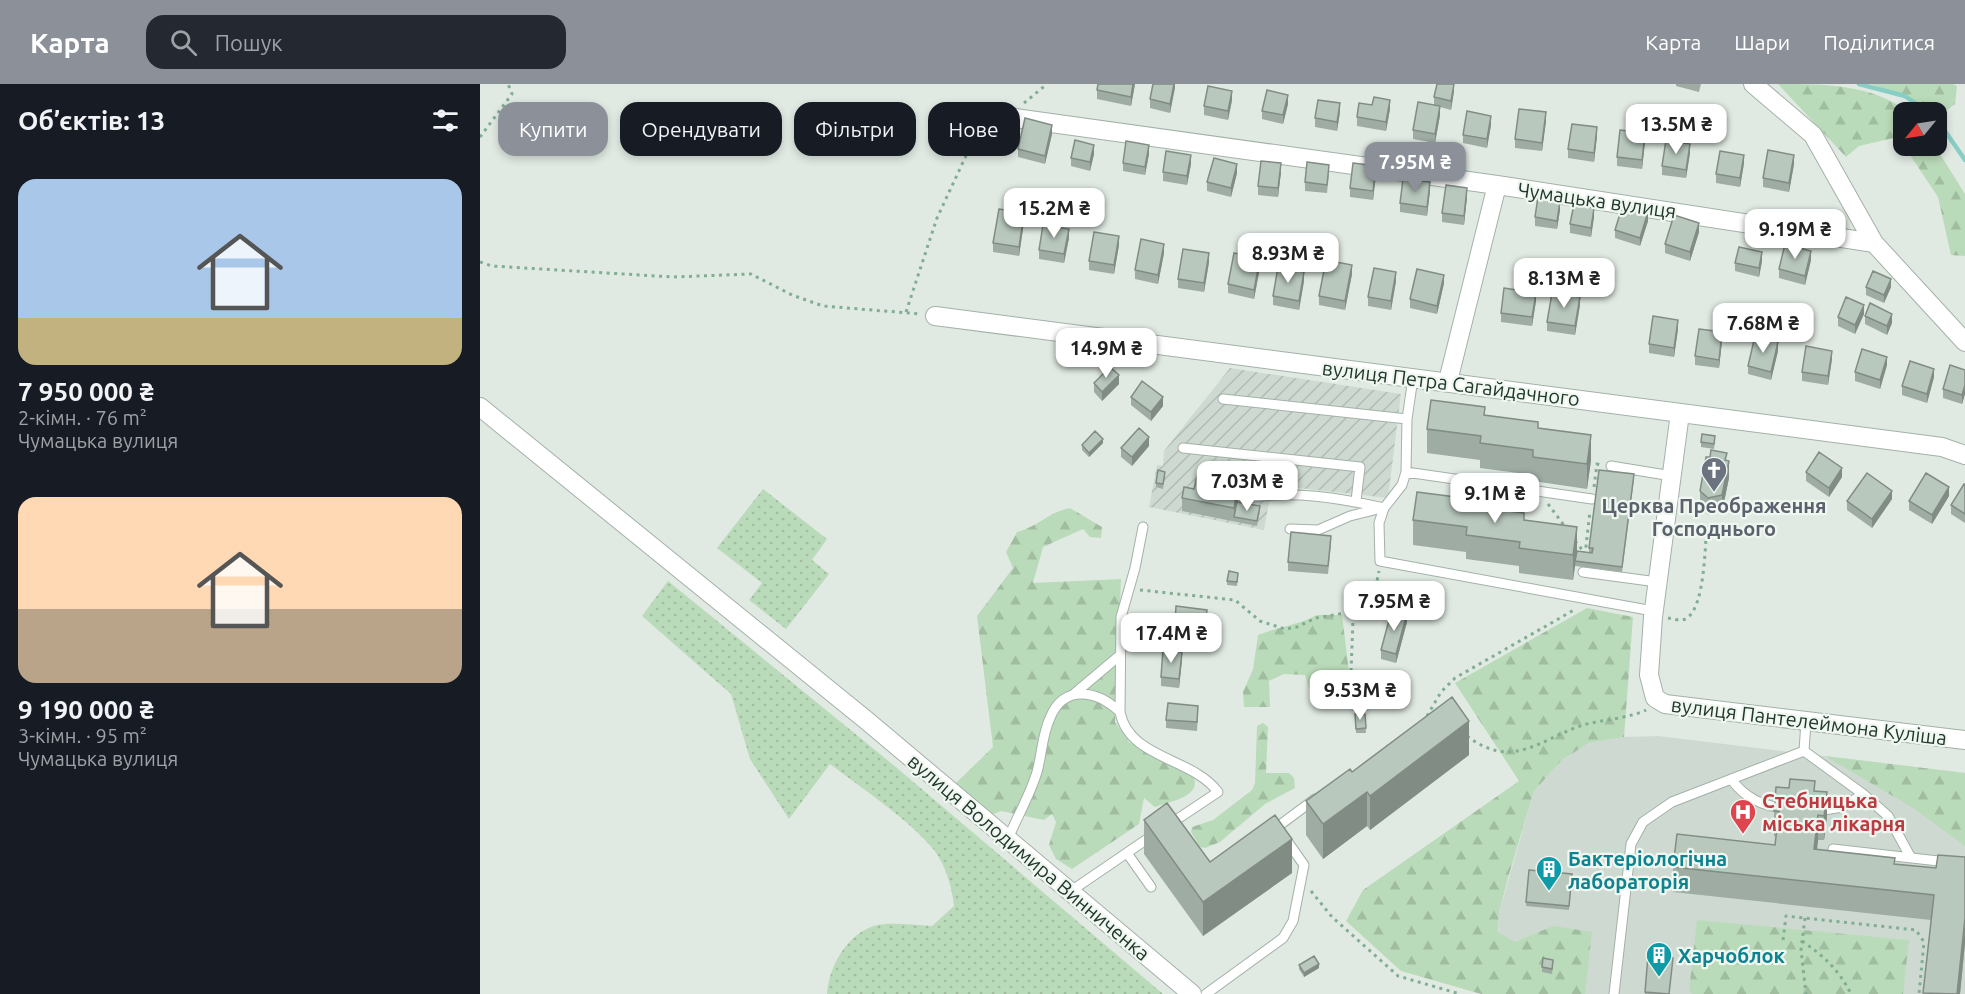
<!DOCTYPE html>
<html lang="uk">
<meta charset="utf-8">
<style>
:root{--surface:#171b24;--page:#242831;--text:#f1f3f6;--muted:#9ea1a6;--accent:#8c9099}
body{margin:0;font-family:Ubuntu,sans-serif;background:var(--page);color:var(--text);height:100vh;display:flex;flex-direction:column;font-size:22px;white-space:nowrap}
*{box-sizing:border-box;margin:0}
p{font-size:20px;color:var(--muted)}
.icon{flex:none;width:33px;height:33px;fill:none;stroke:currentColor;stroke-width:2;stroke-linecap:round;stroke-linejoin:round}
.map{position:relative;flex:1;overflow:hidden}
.side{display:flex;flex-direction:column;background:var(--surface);width:480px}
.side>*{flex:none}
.top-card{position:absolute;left:18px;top:18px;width:570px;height:54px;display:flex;gap:12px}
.needle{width:39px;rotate:240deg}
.fabs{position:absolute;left:1413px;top:18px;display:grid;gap:12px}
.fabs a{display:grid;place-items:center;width:54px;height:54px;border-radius:12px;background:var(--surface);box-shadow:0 3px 9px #0003;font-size:30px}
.price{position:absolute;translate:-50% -51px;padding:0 14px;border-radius:12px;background:#fff;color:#222;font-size:20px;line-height:39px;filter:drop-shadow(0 2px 3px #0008)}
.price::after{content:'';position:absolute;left:50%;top:36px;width:18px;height:14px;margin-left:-9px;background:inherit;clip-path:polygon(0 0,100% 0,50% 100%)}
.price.on{background:var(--accent);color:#fff}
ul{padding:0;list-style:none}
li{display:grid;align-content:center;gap:12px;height:318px;padding:0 18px}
li span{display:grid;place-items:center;height:186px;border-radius:18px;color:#555}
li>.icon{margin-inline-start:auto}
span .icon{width:108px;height:108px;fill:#fffc;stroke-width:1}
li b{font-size:26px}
h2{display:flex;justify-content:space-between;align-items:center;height:72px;padding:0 18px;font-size:26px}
.tag{padding:0 21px;border-radius:18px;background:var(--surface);box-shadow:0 3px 9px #0003;font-size:21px;line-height:54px}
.tag.on{background:var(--accent);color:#fff}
header{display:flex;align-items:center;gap:36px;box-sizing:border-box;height:84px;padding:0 30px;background:var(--accent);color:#fff}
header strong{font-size:28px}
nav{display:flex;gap:33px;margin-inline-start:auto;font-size:21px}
.search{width:420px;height:54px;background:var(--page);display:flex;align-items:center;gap:15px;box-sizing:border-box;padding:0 21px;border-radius:18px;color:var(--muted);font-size:22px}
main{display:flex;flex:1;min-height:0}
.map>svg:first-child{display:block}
.built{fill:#cedad1}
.industrial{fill:url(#industrial-furrows)}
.grass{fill:url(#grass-dots)}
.forest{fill:url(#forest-firs)}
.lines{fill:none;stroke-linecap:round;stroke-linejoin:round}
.stream{stroke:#89cec5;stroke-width:4.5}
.service-casing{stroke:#a3b1a8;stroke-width:11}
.minor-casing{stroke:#a3b1a8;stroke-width:20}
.path{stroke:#81ad92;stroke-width:3;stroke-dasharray:3 4.5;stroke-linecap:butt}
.service{stroke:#fff;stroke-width:9}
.minor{stroke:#fff;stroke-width:18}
.wall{fill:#9eaca3}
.shaded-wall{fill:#818c84}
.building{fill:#b8c8bd;stroke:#818c84;stroke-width:1.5}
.labels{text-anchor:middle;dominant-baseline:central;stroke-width:4.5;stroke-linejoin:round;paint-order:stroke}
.street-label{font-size:20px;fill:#21392c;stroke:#f0f7f1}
.worship-label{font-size:20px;font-weight:bold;fill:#5b616d;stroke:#f0f7f1}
.health-label{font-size:20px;font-weight:bold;fill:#be3a42;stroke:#f0f7f1;text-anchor:start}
.culture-label{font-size:20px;font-weight:bold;fill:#0d838f;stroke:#f0f7f1;text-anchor:start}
</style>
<header>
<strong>Карта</strong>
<div class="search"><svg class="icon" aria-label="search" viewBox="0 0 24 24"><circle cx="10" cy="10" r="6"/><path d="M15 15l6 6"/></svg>Пошук</div>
<nav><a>Карта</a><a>Шари</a><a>Поділитися</a></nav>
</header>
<main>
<section class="side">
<h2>Об’єктів: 13<svg class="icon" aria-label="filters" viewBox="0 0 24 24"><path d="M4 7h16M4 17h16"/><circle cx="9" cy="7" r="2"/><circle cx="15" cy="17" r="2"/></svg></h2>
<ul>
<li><span style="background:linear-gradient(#a9c7e8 75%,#c2b280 0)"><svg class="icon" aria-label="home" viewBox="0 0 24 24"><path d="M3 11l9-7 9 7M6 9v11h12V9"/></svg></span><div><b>7 950 000 ₴</b><p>2-кімн. · 76 m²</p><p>Чумацька вулиця</p></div></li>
<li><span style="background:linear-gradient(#ffd9b3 60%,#b9a48a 0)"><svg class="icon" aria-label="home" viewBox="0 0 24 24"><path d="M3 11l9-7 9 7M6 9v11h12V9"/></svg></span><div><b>9 190 000 ₴</b><p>3-кімн. · 95 m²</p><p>Чумацька вулиця</p></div></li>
</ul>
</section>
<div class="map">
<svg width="1485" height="910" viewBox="0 0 1485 910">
<defs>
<pattern id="industrial-furrows" width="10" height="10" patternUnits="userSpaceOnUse" patternTransform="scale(1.5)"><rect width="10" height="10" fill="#cedad1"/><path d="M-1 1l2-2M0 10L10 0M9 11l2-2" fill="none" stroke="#b1bcb4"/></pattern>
<pattern id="grass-dots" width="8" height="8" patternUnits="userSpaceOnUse" patternTransform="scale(1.5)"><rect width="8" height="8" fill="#badbb9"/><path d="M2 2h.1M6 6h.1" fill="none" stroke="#a0bd9f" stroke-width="1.8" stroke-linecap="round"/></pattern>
<pattern id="forest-firs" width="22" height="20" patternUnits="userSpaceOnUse" patternTransform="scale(1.5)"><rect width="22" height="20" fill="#badbb9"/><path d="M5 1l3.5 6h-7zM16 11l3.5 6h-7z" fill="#a0bd9f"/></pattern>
</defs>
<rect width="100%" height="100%" fill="#e0eae2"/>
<path class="built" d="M1178,652l307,37v221h-468l2,-81 35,-122 28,-31 27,-17 35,-6z"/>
<path class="industrial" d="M750,284l171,26 -13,104 -116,-13 -8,45 -115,-23 8,-42 6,1 1,-15z"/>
<path class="grass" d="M283,405l64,50 -15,21 17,14 -43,55 -37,-29 13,-17 -45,-35z
M188,497l223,182 272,231h-336c2,-30 24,-68 58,-70 15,-1 31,1 47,2l22,-20c-2,-19 -8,-40 -20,-56 -24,-30 -73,-62 -104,-86l-41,55 -39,-60 -19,-65 -89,-78z"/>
<path class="forest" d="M1298,0c45,0 94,0 130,28h-4v34h31l30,48v62l-14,-1 -13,-58 -40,-60 -39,9 -13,11z
M1391,0h82l4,2 -2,18 -18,14 -1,-6h-8l-23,-16z
M590,424l32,19 -1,11 -11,-1 -7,-8 -40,18 -10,36 88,-4 -6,143 14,20 65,36c7,19 -26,24 -39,29l-11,-9 -5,26 -67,45 -16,-10 -7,-14 7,-23 -4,-8 -8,6 -43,-9 -12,5 -36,-30 40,-39 -16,-131 36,-48 -7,-16 11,-20c20,-5 32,-20 53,-24z
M1107,524l46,9 -9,120 -35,6 -27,17 -28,31 -26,87 -9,35 -1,19 17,10 38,-16 39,6 -7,62h-104l-80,-23 -55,-50 17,-31 156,-109 -64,-98z
M837,531h25l8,65 -14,13 -21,14 -10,-32 -21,-1 -15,7 1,26h-26l-1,-15 10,-23 5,-34c20,-8 40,-10 59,-20z
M783,639l5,4 -2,46h23l5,5 1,10 -30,16 -45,38 -15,6 -5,-1 -9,-15 1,-5 21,-7 39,-30 3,-7 2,-57z
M1345,672l140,17v73l-52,-38z
M1217,836l212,20 -6,54h-211l-3,-3z"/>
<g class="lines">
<path class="stream" d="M1379,0l46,12 23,16
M1456,34l29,42"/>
<g class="service-casing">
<path id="service" d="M933,294l-6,41 -1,53 -4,13 -18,23 -5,15 1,38 273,50
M743,315l184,20
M703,364l177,19 -4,34
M1131,382l61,10
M926,388l186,27
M767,414c45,-8 93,0 137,10
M810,445l28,1 32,-14 32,-8
M1103,488l74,10
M595,609l44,-37
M640,628l1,-95 14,-49 8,-41
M1324,667l59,43 25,22 23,42
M1251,695c14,19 31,27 54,29
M1337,727l26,-4 20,-13
M793,746l42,-31
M528,755c9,-22 22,-44 29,-67 5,-18 5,-37 13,-54 14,-35 48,-27 70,-6 9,47 72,45 98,80l-48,32
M1353,765l132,15
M647,769l24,34
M591,807l82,-56
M726,910l77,-56 10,-17 11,-56 -19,-27
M1134,910l17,-150 12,-22 29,-20 132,-51 2,-30"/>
</g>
<g class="minor-casing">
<path id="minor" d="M1273,0l60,51 61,108
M528,33l489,68 377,58 91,99
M455,232l1007,131 23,8
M968,297l49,-196
M0,323l386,313 326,274
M1200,329l-27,204 -4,58 6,23 10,6 300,36"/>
</g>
<path class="path" d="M544,19l23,-19
M0,53l32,-43 -4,-10
M0,178l12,4 181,11 78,-3 41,21 31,11 98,8
M426,228l31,-94 34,-73 25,-19
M1114,403l3,-23 3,1
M1068,420l18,24
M1095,457l9,11
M1105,471l5,-44
M660,506l95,10 25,21 25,8 12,-2 19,-9 40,-7
M1188,534c6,1 13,4 19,0 18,-12 18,-73 20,-95
M871,587l2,-51 24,-39 2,-10
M947,632l14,-24 14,-14 119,-68
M987,652c46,35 73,3 116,-11 18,-5 47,-7 63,-15
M831,807l21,26 66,59 62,18
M1325,834l-4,32 5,44
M1303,856l3,-24 130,14 8,12 -5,52
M1322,857c22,15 37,29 49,53"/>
<use href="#service" class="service"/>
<use href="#minor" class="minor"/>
</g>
<path class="wall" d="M655,0l-4,22 -34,-7v-9z
M695,0l-5,29 -20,-5v-9z
M1196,0h25l-2,8 -23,-6z
M974,7l-3,19 -11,-3v8l-5,28 -22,-4v-9l21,-25v-8z
M752,16l-4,20 -24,-5v-9z
M808,20l-5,20 -21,-5v-8z
M910,25l-4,22 -29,-5v-9z
M860,28l-3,19 -22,-4v-9z
M1066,37l-4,30 -27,-3v-9z
M1011,41l-4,23 -24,-5v-8z
M572,50l-7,30 -27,-7v-8z
M1117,52l-3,26 -26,-4v-9z
M1165,58l-3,27 -25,-3v-9z
M1210,69l-4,25 -24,-3v-9z
M614,70l-4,17 -19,-5v-8z
M669,70l-4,21 -22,-4v-8z
M1264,79l-4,24 -24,-4v-9z
M711,80l-4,21 -24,-4v-9z
M1314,80l-5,28 -26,-5v-9z
M801,88l-3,25 -20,-2v-9z
M757,89l-6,24 -24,-6v-9z
M849,90l-2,19 -22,-2v-9z
M896,91l-3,25 -23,-3v-9z
M950,107l-3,25 -27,-4v-9z
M987,113l-3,28 -22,-3v-9z
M1080,126l-3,19 -22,-3v-9z
M1114,133l-3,20 -21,-4v-9z
M1168,137l-8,25 -25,-8v-8z
M544,138l-5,34 -26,-4v-9z
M1219,148l-9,29 -25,-8v-9z
M589,154l-5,25 -25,-4v-9z
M639,161l-5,29 -25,-4v-9z
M684,169l-6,31 -23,-5v-9z
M1331,176l-6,25 -26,-7v-9z
M1282,177l-3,16 -24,-6v-8z
M729,178l-5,30 -26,-4v-9z
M780,183l-6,32 -26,-6v-9z
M872,190l-7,36 -26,-5v-9z
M824,197l-5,29 -26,-5v-9z
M916,197l-5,29 -23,-4v-9z
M964,199l-7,31 -27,-6v-9z
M1386,203h25l-7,16 -18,-8z
M1056,217l-4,25 -31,-4v-9z
M1100,221l-5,30 -28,-4v-9z
M1384,230l-9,20 -17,-8v-9z
M1385,232l27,7 -5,12 -22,-11z
M1198,245l-4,28 -25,-4v-9z
M1242,257l-3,27 -24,-3v-9z
M1298,267l-7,29 -23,-6v-8z
M1352,275l-4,26 -26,-4v-9z
M1407,281l-7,24 -25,-8v-9z
M1485,286v24l-3,10 -19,-6v-9z
M1454,293l-7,26 -25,-8v-9z
M614,299l25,1 -17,17 -8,-9z
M651,313l32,9 -12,15 -20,-16z
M1005,331l53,14 53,31 -4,29 -54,-8v-6l-53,-7v-8l-53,-7v-24z
M1235,357l-1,8 -13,-2v-5z
M623,359l-14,14 -7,-7v-5z
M669,362l-17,20 -11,-9v-9z
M1247,376l2,18 -7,34 -14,3 -8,-7v-17z
M1326,388l36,5 -13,20 -23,-16z
M685,392l-2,13 -7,-2v-4z
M1154,395l-12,93 -47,-6 -2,14 -54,-7v-7l-53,-7v-7l-53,-7v-25l58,-14 53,14 53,31 15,2h1l-4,-1v-4z
M1485,400v39l-14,-9v-9z
M714,405l45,3 -1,10 22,9 -3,15 -75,-15v-13z
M1469,412l-17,28 -23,-14v-9z
M1412,415l-20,29 -25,-18v-9z
M851,460l-3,30 -40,-3v-9z
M758,493l-1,9 -10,-1v-4z
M727,535l-2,16 -30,-4v-8z
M927,538l-11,41 -15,-4v-9z
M702,576l-3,28 -18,-2v-9z
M875,630h10l1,19h-10z
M718,631l-1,16 -31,-3v-8z
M989,671l-99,75 -3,-4 -44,33 -17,-24v-34l46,-29z
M1335,707l12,26 -3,23h-6l-1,10 78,14 41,4 29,75 -5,51h-37l8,-74 -258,-28v-25l102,-22 1,-9h-2v-25z
M664,736l66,42 82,11 -89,63 -59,-82z
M1092,790l-3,36 -43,-4v-4z
M1168,872l22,38h-25z
M819,881l20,3 -15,9 -5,-8z
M1073,881l-1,9 -10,-2v-5z"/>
<path class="shaded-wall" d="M653,0h2l-4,22v-9z
M694,0h1v4l-5,25v-9z
M974,0v7l-3,19v-9z
M752,7v9l-4,20v-9z
M808,11v9l-5,20v-9z
M910,16v9l-4,22v-9z
M860,19v9l-3,19v-9z
M960,22v9l-5,28v-9z
M1066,28v9l-4,30v-8z
M1011,32v9l-4,23v-9z
M572,41v9l-7,30v-8z
M1117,43v9l-3,26v-9z
M1165,49v9l-3,27v-9z
M1210,60v9l-4,25v-8z
M614,61v9l-4,17v-9z
M669,61v9l-4,21v-8z
M711,71v9l-4,21v-9z
M1264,71v8l-4,24v-9z
M1314,71v9l-5,28v-9z
M801,79v9l-3,25v-9z
M757,80v9l-6,24v-9z
M896,82v9l-3,25v-9z
M950,98v9l-3,25v-9z
M987,104v9l-3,28v-9z
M1080,117v9l-3,19v-8z
M1114,124v9l-3,20v-9z
M1168,128v9l-8,25v-8z
M544,129v9l-5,34v-9z
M1219,139v9l-9,29v-9z
M589,145v9l-5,25v-9z
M639,152v9l-5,29v-9z
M684,160v9l-6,31v-9z
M1331,167v9l-6,25v-9z
M1282,168v9l-3,16v-9z
M729,169v9l-5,30v-9z
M780,174v9l-6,32v-9z
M872,181v9l-7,36v-9z
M824,188v9l-5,29v-9z
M916,188v9l-5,29v-9z
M964,191v8l-7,31v-8z
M1411,195v8l-7,16v-8z
M1056,209v8l-4,25v-9z
M1100,213v8l-5,30v-9z
M1384,221v9l-9,20v-9z
M1412,230v9l-5,12v-9z
M1198,236v9l-4,28v-9z
M1242,248v9l-3,27v-8z
M1298,258v9l-7,29v-8z
M1352,267v8l-4,26v-9z
M1407,273v8l-7,24v-9z
M1454,285v8l-7,26v-9z
M639,291v9l-17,17v-9z
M1485,301v9l-3,10v-9z
M683,313v9l-12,15v-9z
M1111,351v25l-4,29v-25z
M669,353v9l-17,20v-9z
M623,355v4l-14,14v-4z
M1249,377v17l-7,34v-17z
M1362,384v9l-13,20v-9z
M759,395v13l-4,25h-1v-9z
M1469,403v9l-17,28v-9z
M1412,407v8l-20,29v-9z
M1097,443v25l-4,28v-25z
M927,529v9l-11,41v-9z
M702,568v8l-3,28v-9z
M989,637v34l-99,75v-34z
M887,708v34l-44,33v-35z
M1347,708v25l-3,23v-24z
M1338,731v25l-4,34v-25z
M812,755v34l-89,63v-34z
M1485,834v25l-5,51h-3z
M839,880v4l-15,9v-4z"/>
<path class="building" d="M618,0h35l-2,13 -34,-7z
M673,0h21l-4,20 -20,-5z
M957,0h17l-3,17 -17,-4z
M728,2l24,5 -4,20 -24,-5z
M787,6l21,5 -5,20 -21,-4z
M894,13l16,3 -4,22 -29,-5 2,-14 13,2z
M838,16l22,3 -3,19 -22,-4z
M938,18l22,4 -5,28 -22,-4z
M1039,25l27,3 -4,31 -27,-4z
M987,27l24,5 -4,23 -24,-4z
M545,34l27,7 -7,31 -27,-7z
M1092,40l25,3 -3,26 -26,-4z
M1140,46l25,3 -3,27 -25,-3z
M595,56l19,5 -4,17 -19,-4z
M1186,56l24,4 -4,26 -24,-4z
M646,57l23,4 -4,22 -22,-4z
M1288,66l26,5 -5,28 -26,-5z
M686,67l25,4 -4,21 -24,-4z
M1240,67l24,4 -4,23 -24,-4z
M734,74l23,6 -6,24 -24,-6z
M781,77l20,2 -3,25 -20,-2z
M827,78l22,3 -2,20 -22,-3z
M873,79l23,3 -3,25 -23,-3z
M923,95l27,3 -3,25 -27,-4z
M966,101l21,3 -3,28 -22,-3z
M1058,113l22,4 -3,20 -22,-4z
M1094,120l20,4 -3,20 -21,-4z
M1143,120l25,8 -8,26 -25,-8z
M519,125l25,4 -5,34 -26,-4z
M1194,131l25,8 -9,29 -25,-8z
M563,141l26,4 -5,25 -25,-4z
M614,148l25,4 -5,29 -25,-4z
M661,155l23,5 -6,31 -23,-5z
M1305,160l26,7 -6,25 -26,-7z
M1259,163l23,5 -3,16 -24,-5z
M703,165l26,4 -5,30 -26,-4z
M754,169l26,5 -6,32 -26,-6z
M846,176l26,5 -7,36 -26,-5z
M798,183l26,5 -5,29 -26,-5z
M894,184l22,4 -5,29 -23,-4z
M937,185l27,6 -7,31 -27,-7z
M1393,187l18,8 -7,16 -18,-8z
M1024,204l32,5 -4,24 -31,-4z
M1072,209l28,4 -5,29 -28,-4z
M1366,213l18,8 -9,20 -17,-8z
M1390,219l22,11 -5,12 -22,-10z
M1173,232l25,4 -4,28 -25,-4z
M1219,245l23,3 -3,28 -24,-4z
M1275,252l23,6 -7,30 -23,-6z
M1326,262l26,5 -4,25 -26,-4z
M1382,265l25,8 -7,23 -25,-8z
M1430,277l24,8 -7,25 -25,-8z
M1470,281l15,5v15l-3,10 -19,-6z
M630,283l9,8 -17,17 -8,-9z
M662,297l21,16 -12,15 -20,-15z
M951,316l54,7 -1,8 54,7v6l53,7 -4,29 -54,-7v-7l-53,-7 1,-7 -54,-7z
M659,344l10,9 -17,20 -11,-9z
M615,347l8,8 -14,14 -7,-8z
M1222,350l13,2 -1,8 -13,-2z
M1231,366l16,3 -2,7 4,1 -7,34 -14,3 -8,-7 6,-34h4z
M1339,368l23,16 -13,20 -23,-16z
M678,386l7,2 -2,12 -7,-1z
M1119,386l35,4 -12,93 -47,-6 2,-10 15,2 1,-5h-4z
M718,388l41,7 -5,29 -52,-10 2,-11 10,2z
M1387,389l25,18 -20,28 -25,-18z
M1446,389l23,14 -17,28 -23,-14z
M1484,400h1v30l-14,-9z
M937,408l54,7v7l53,7v7l53,7 -4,28 -54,-7 1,-6 -54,-7 1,-8 -54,-7z
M757,418l23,4 -3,15 -23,-4z
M811,448l40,4 -3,30 -40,-4z
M749,487l9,2 -1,9 -10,-1z
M696,522l31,4 -2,16 -30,-3z
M912,525l15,4 -11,41 -15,-4z
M683,566l19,2 -3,27 -18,-2z
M972,613l17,24 -99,75 -3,-4 -44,32 -17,-23 44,-32 2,3z
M688,619l30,3 -1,16 -31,-2z
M875,630h10l1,14 -10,1z
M1310,695l25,2 -1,10 13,1 -3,24 -6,-1 -4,34 81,9 -1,6 42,4 2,-13 27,2v61l-8,76 -34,-1 11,-98 -261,-28 4,-33 98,11 4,-34h-5l2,-24 13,1z
M687,719l43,59 65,-47 17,24 -89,63 -59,-82z
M1049,786l43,4 -3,32 -43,-4z
M834,872l5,8 -15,9 -5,-8z
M1168,872l25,2 -4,36 -24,-2z
M1063,874l10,2 -1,9 -10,-2z"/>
<defs>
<g id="church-pin" transform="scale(1.35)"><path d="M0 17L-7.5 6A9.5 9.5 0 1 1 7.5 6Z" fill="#6b7280" stroke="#f0f7f1"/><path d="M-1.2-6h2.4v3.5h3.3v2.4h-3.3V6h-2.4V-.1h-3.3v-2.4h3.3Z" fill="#fff"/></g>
<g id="hospital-pin" transform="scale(1.35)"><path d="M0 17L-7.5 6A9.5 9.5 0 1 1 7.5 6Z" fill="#e0444e" stroke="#f0f7f1"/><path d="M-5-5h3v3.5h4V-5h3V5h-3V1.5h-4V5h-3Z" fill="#fff"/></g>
<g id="building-pin" transform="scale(1.35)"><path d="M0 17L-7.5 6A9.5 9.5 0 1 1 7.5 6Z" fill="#0f9aa8" stroke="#f0f7f1"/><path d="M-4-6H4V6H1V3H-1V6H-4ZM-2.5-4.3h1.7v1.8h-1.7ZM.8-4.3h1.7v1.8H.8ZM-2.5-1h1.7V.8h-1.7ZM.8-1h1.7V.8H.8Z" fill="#fff"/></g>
</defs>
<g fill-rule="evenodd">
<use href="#church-pin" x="1234" y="386"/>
<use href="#hospital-pin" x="1263" y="728"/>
<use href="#building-pin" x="1069" y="785"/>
<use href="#building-pin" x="1179" y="871"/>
</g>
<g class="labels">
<g class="street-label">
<text transform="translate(1117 116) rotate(8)">Чумацька вулиця</text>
<text transform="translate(971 299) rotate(7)">вулиця Петра Сагайдачного</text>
<text transform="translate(1329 637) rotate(7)">вулиця Пантелеймона Куліша</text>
<text transform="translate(549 773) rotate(40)">вулиця Володимира Винниченка</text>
</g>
<g class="worship-label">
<text x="1234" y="421">Церква Преображення<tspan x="1234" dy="23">Господнього</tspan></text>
</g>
<g class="health-label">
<text x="1282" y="716">Стебницька<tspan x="1282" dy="23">міська лікарня</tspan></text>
</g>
<g class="culture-label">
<text x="1088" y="774">Бактеріологічна<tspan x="1088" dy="23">лабораторія</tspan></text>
<text x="1198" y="871">Харчоблок</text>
</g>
</g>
</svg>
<div class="fabs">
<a><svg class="needle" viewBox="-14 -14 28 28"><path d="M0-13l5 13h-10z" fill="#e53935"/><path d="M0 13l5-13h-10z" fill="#9ea1a6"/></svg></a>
</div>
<b class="price" style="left:1196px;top:71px">13.5M ₴</b>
<b class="price on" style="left:935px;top:109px">7.95M ₴</b>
<b class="price" style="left:574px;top:155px">15.2M ₴</b>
<b class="price" style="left:1315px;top:176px">9.19M ₴</b>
<b class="price" style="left:808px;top:200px">8.93M ₴</b>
<b class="price" style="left:1084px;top:225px">8.13M ₴</b>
<b class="price" style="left:1283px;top:270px">7.68M ₴</b>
<b class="price" style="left:626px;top:295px">14.9M ₴</b>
<b class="price" style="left:767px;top:428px">7.03M ₴</b>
<b class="price" style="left:1015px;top:440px">9.1M ₴</b>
<b class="price" style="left:914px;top:548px">7.95M ₴</b>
<b class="price" style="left:691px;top:580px">17.4M ₴</b>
<b class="price" style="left:880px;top:637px">9.53M ₴</b>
<div class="top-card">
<a class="tag on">Купити</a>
<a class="tag">Орендувати</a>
<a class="tag">Фільтри</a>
<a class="tag">Нове</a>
</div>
</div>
</main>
